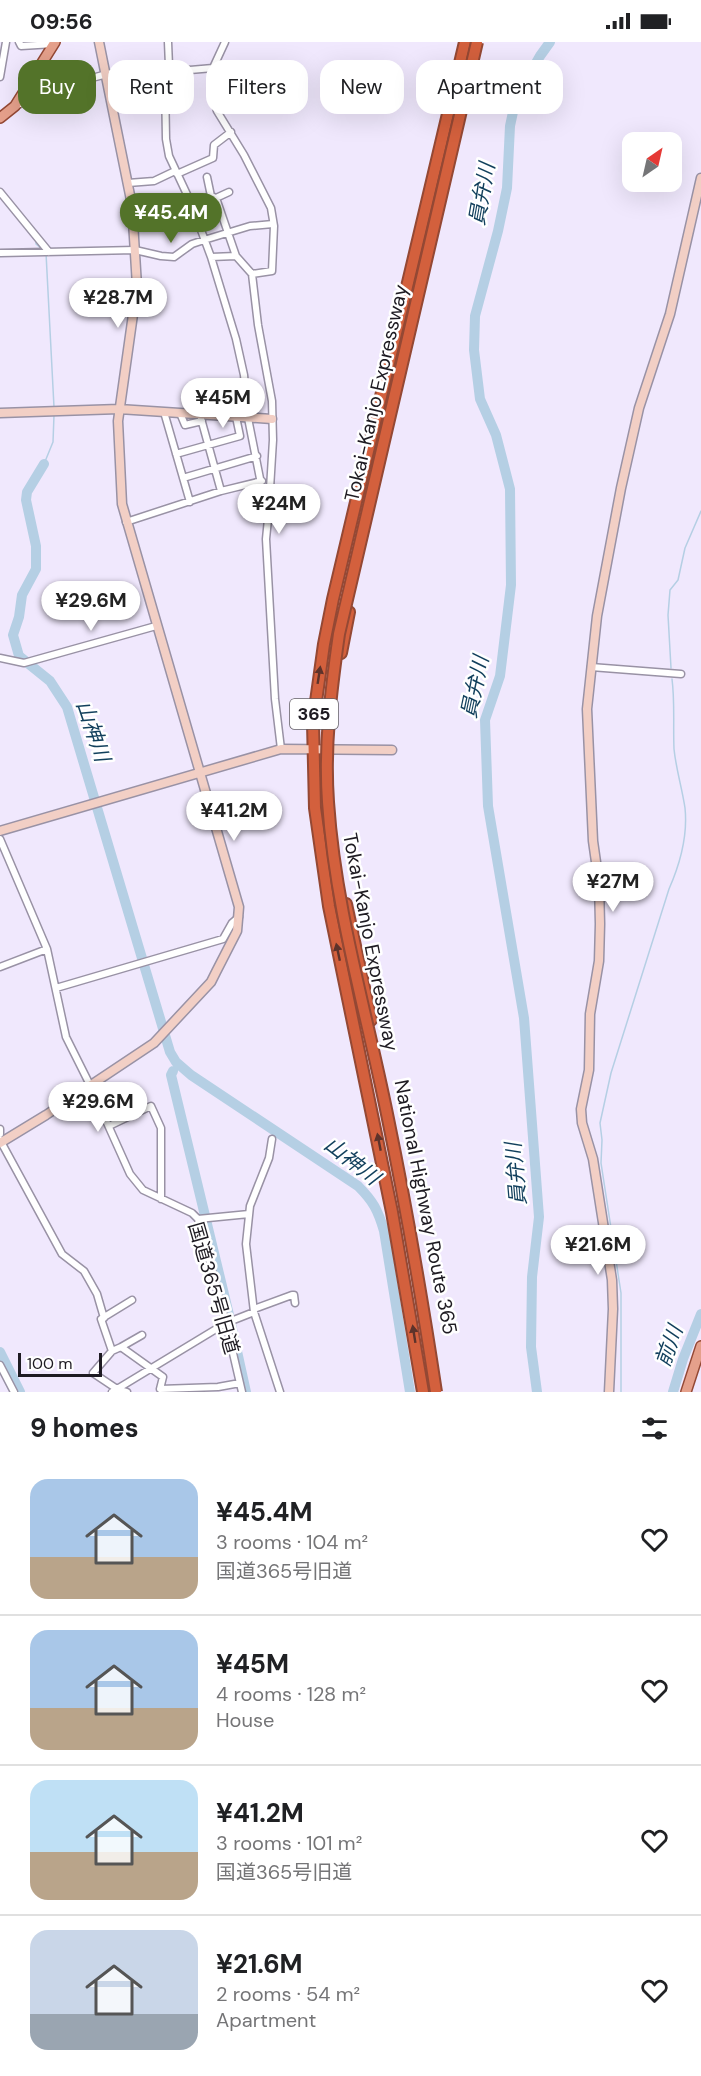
<!DOCTYPE html>
<meta charset="utf-8">
<style>
:root{--surface:#fff;--page:#f2f2f2;--text:#202124;--muted:#757577;--line:#e0e0e0;--accent:#537329}
body{margin:0;font-family:"DM Sans","Noto Sans JP",sans-serif;background:var(--page);color:var(--text);height:100vh;display:flex;flex-direction:column;font-size:22px;white-space:nowrap}
*{box-sizing:border-box;margin:0}
p{font-size:20px;color:var(--muted)}
.icon{flex:none;width:33px;height:33px;fill:none;stroke:currentColor;stroke-width:2;stroke-linecap:round;stroke-linejoin:round}
.map{position:relative;height:1350px;overflow:hidden}
.side{display:flex;flex-direction:column;background:var(--surface);flex:1}
.side>*{flex:none}
.banner{position:absolute;left:18px;top:18px;width:666px;height:54px;display:flex;gap:12px}
.needle{width:39px;rotate:34deg}
.tools{position:absolute;left:622px;top:90px;display:grid;gap:12px}
.tools a{display:grid;place-items:center;width:60px;height:60px;border-radius:12px;background:var(--surface);box-shadow:0 6px 24px #0002;font-size:30px}
.scale{position:absolute;left:18px;bottom:15px;width:84px;box-sizing:border-box;padding-left:6px;border:3px solid #1e1b22;border-top:0;font-size:16px;line-height:21px;white-space:nowrap;color:#1e1b22;-webkit-text-stroke:4px #fff;paint-order:stroke}
.price{position:absolute;translate:-50% -51px;padding:0 14px;border-radius:21px;background:#fff;color:#222;font-size:20px;line-height:39px;filter:drop-shadow(0 2px 3px #0008)}
.price::after{content:'';position:absolute;left:50%;top:36px;width:18px;height:14px;margin-left:-9px;background:inherit;clip-path:polygon(0 0,100% 0,50% 100%)}
.price.current{background:var(--accent);color:#fff}
ul{padding:0;list-style:none}
li{display:flex;align-items:center;gap:18px;height:150px;padding:0 30px}
li+li{border-top:2px solid var(--line)}
li span{display:grid;place-items:center;flex:none;width:168px;height:120px;border-radius:18px;color:#555}
li>.icon{margin-inline-start:auto}
span .icon{width:72px;height:72px;fill:#fffc;stroke-width:1}
li b{font-size:26px}
h2{display:flex;justify-content:space-between;align-items:center;height:72px;padding:0 30px;font-size:26px}
.chip{padding:0 21px;border-radius:18px;background:var(--surface);box-shadow:0 6px 24px #0002;font-size:21px;line-height:54px}
.chip.current{background:var(--accent);color:#fff}
.status{display:flex;justify-content:space-between;align-items:center;height:42px;padding:0 30px;background:var(--surface);direction:ltr}
.status svg{height:16px;fill:currentColor}
.map>svg:first-child{display:block}
.lines{fill:none;stroke-linecap:round;stroke-linejoin:round}
.stream{stroke:#b5cfe4;stroke-width:1.5}
.river{stroke:#b5cfe4;stroke-width:10}
.street-casing{stroke:#9992a5;stroke-width:9}
.secondary-casing{stroke:#9992a5;stroke-width:11}
.primary-casing{stroke:#944834;stroke-width:12}
.highway-casing{stroke:#944834;stroke-width:14}
.street{stroke:#fff;stroke-width:6}
.secondary{stroke:#f2cfc5;stroke-width:8}
.primary{stroke:#e5a08b;stroke-width:9}
.highway{stroke:#d3603d;stroke-width:10}
.highway-bridge-casing{stroke:#944834;stroke-width:14;stroke-linecap:butt}
.highway-bridge{stroke:#d3603d;stroke-width:10}
.oneway{fill:#5d332b}
.labels{text-anchor:middle;dominant-baseline:central;stroke-width:5;stroke-linejoin:round;paint-order:stroke}
.shield{fill:#fff;stroke:#625f64;stroke-width:1.5}
.shield-label{font-size:18px;font-weight:bold;fill:#1e1b22}
.street-label{font-size:20px;fill:#1e1b22;stroke:#fff}
.water-label{font-size:21px;font-style:italic;fill:#113f5c;stroke:#fff}
</style>
<div class="status"><b>09:56</b><svg viewBox="0 0 49 12"><path d="M0 12V9h3v3zM5 12V6h3v6zM10 12V3h3v9zM15 12V0h3v12zM26 1h20v11H26zM47 4h2v5h-2z"/></svg></div>
<div class="map">
<svg width="701" height="1350" viewBox="0 0 701 1350">
<rect width="100%" height="100%" fill="#f0e8fd"/>
<g class="lines">
<path class="stream" d="M36,198v4l7,6
M46,211l8,154
M44,422l9,-22 1,-27
M671,626l-3,-53 2,-25 8,-10 7,-32 16,-37
M621,1350v-99l-20,-130 1,-23 -2,-17 11,-50 58,-184c11,-25 19,-52 16,-81 -3,-20 -9,-39 -11,-59 -1,-24 1,-47 -2,-70"/>
<path class="river" d="M44,422l-17,28 -1,8 10,46v23l-14,26 -3,22 -6,18 6,21 31,25 17,26 103,345 6,10 15,13 167,111c15,15 20,24 26,45l26,161
M173,1029l-2,4 58,240 17,77
M0,1310l20,40
M537,1350l-6,-45 1,-70 7,-60 -15,-199 -36,-212 -3,-86 15,-44 11,-91 -1,-96 -14,-54 -16,-36 -6,-49 1,-34 23,-85 9,-43 3,-62 6,-28 24,-42 10,-14
M673,1350l10,-33 18,-45"/>
<g class="street-casing">
<path id="street" d="M19,0l2,4 33,-2
M168,0l1,24 -4,16 1,57 3,17 22,47 20,54 25,82 8,36 4,43 20,101 -2,20 9,160 6,50
M225,0l-12,26v29l4,14 27,44 27,53 3,18 -2,45 -20,3 6,51 14,76 1,39 -4,65
M0,35l6,-35
M15,64l54,-22 38,-10 62,-8 21,4 23,-2
M177,132l36,-16 1,-13 17,-13
M207,135l4,19 5,2 20,58 -25,1
M128,141l26,-2 21,-10
M0,150l49,60
M216,156l13,-6
M161,170l50,-16
M134,182l31,1
M0,211l135,-3 26,6 13,1 18,-13 12,-4 46,-14 23,-2
M236,214l16,18
M164,370l26,90
M180,371l5,12 17,-4
M200,373l21,76
M176,412l64,-18 -4,-19
M183,436l74,-22
M126,480l95,-31 41,-10
M0,616l24,5 132,-37
M591,625l90,7
M0,797l47,110 19,88 24,48 40,89 13,16 49,23 6,6 28,104 16,69
M0,925l47,-18
M56,946l167,-49 9,-16 7,-6
M109,1084l42,-20 10,22v71
M0,1087v5
M272,1097l-3,19 -19,48 -4,38 8,68 26,80
M0,1098l62,114 22,17 13,23 7,24
M198,1177l51,-5
M254,1267l38,-14h2l1,8
M142,1293l-21,12 42,30 -3,12 58,-2 22,-4
M121,1305l-9,4 -19,22 24,16 10,3
M112,1309l-11,-32 31,-19
M0,1323l14,27
M112,1350l114,-69 28,-11"/>
</g>
<g class="secondary-casing">
<path id="secondary" d="M0,371l119,-4 153,10
M0,789l281,-82 111,1
M0,1101l46,-28 108,-72 57,-61 5,-10 21,-41 2,-24 -117,-403 -4,-83 19,-135 -5,-81 -33,-163
M609,1350l4,-83 -1,-29 -19,-121 -11,-36 -1,-14 8,-39 1,-56 9,-53 1,-37 -1,-41 -6,-42 -6,-132 10,-93 24,-128 18,-80 31,-94 31,-136"/>
</g>
<g class="primary-casing">
<path id="primary" d="M0,76l15,-12 40,-64
M686,1350l15,-46"/>
</g>
<g class="highway-casing">
<path id="highway" d="M341,611l8,-41
M346,862l25,116
M423,1350l-31,-180 -63,-306 -14,-98 -2,-85 11,-79 9,-45 132,-557"/>
</g>
<use href="#street" class="street"/>
<use href="#secondary" class="secondary"/>
<use href="#primary" class="primary"/>
<use href="#highway" class="highway"/>
<g class="highway-bridge-casing">
<path id="highway-bridge" d="M436,1350c-14,-93 -30,-186 -49,-278 -21,-104 -52,-206 -59,-312 -4,-57 3,-112 11,-168l138,-592"/>
</g>
<use href="#highway-bridge" class="highway-bridge"/>
</g>
<defs><path id="oneway-solid" d="M-6-.8H1V-3.2L6.5 0L1 3.2V.8H-6Z" transform="scale(1.5)"/></defs>
<g class="oneway">
<use href="#oneway-solid" transform="translate(319 633) rotate(-81)"/>
<use href="#oneway-solid" transform="translate(338 910) rotate(-102)"/>
<use href="#oneway-solid" transform="translate(379 1100) rotate(-101)"/>
<use href="#oneway-solid" transform="translate(414 1292) rotate(-99)"/>
</g>
<g class="labels">
<rect class="shield" x="290" y="657" width="48" height="30" rx="4.5"/>
<g class="shield-label">
<text x="314" y="672">365</text>
</g>
<g class="street-label">
<text transform="translate(376 351) rotate(-77)">Tokai-Kanjo Expressway</text>
<text transform="translate(371 900) rotate(79)">Tokai-Kanjo Expressway</text>
<text transform="translate(426 1165) rotate(79)">National Highway Route 365</text>
<text transform="translate(214 1246) rotate(74)">国道365号旧道</text>
</g>
<g class="water-label">
<text transform="translate(482 152) rotate(-80)">員弁川</text>
<text transform="translate(475 645) rotate(-78)">員弁川</text>
<text transform="translate(93 689) rotate(71)">山神川</text>
<text transform="translate(352 1119) rotate(38)">山神川</text>
<text transform="translate(516 1132) rotate(-95)">員弁川</text>
<text transform="translate(669 1304) rotate(-70)">前川</text>
</g>
</g>
</svg>
<div class="tools">
<a><svg class="needle" viewBox="-14 -14 28 28"><path d="M0-13l5 13h-10z" fill="#e53935"/><path d="M0 13l5-13h-10z" fill="#757577"/></svg></a>
</div>
<div class="scale">100 m</div>
<b class="price current" style="left:171px;top:202px">¥45.4M</b>
<b class="price" style="left:118px;top:287px">¥28.7M</b>
<b class="price" style="left:223px;top:387px">¥45M</b>
<b class="price" style="left:279px;top:493px">¥24M</b>
<b class="price" style="left:91px;top:590px">¥29.6M</b>
<b class="price" style="left:234px;top:800px">¥41.2M</b>
<b class="price" style="left:613px;top:871px">¥27M</b>
<b class="price" style="left:98px;top:1091px">¥29.6M</b>
<b class="price" style="left:598px;top:1234px">¥21.6M</b>
<div class="banner">
<a class="chip current">Buy</a>
<a class="chip">Rent</a>
<a class="chip">Filters</a>
<a class="chip">New</a>
<a class="chip">Apartment</a>
</div>
</div>
<section class="side">
<h2>9 homes<svg class="icon" aria-label="filters" viewBox="0 0 24 24"><path d="M4 7h16M4 17h16"/><circle cx="9" cy="7" r="2"/><circle cx="15" cy="17" r="2"/></svg></h2>
<ul>
<li><span style="background:linear-gradient(#a9c7e8 65%,#b9a48a 0)"><svg class="icon" aria-label="home" viewBox="0 0 24 24"><path d="M3 11l9-7 9 7M6 9v11h12V9"/></svg></span><div><b>¥45.4M</b><p>3 rooms · 104 m²</p><p>国道365号旧道</p></div><svg class="icon" aria-label="heart" viewBox="0 0 24 24"><path d="M12 20l-8-8c-3-5 5-10 8-4 3-6 11-1 8 4z"/></svg></li>
<li><span style="background:linear-gradient(#a9c7e8 65%,#b9a48a 0)"><svg class="icon" aria-label="home" viewBox="0 0 24 24"><path d="M3 11l9-7 9 7M6 9v11h12V9"/></svg></span><div><b>¥45M</b><p>4 rooms · 128 m²</p><p>House</p></div><svg class="icon" aria-label="heart" viewBox="0 0 24 24"><path d="M12 20l-8-8c-3-5 5-10 8-4 3-6 11-1 8 4z"/></svg></li>
<li><span style="background:linear-gradient(#bfe0f5 60%,#b9a48a 0)"><svg class="icon" aria-label="home" viewBox="0 0 24 24"><path d="M3 11l9-7 9 7M6 9v11h12V9"/></svg></span><div><b>¥41.2M</b><p>3 rooms · 101 m²</p><p>国道365号旧道</p></div><svg class="icon" aria-label="heart" viewBox="0 0 24 24"><path d="M12 20l-8-8c-3-5 5-10 8-4 3-6 11-1 8 4z"/></svg></li>
<li><span style="background:linear-gradient(#c9d6e8 70%,#9aa5b1 0)"><svg class="icon" aria-label="home" viewBox="0 0 24 24"><path d="M3 11l9-7 9 7M6 9v11h12V9"/></svg></span><div><b>¥21.6M</b><p>2 rooms · 54 m²</p><p>Apartment</p></div><svg class="icon" aria-label="heart" viewBox="0 0 24 24"><path d="M12 20l-8-8c-3-5 5-10 8-4 3-6 11-1 8 4z"/></svg></li>
</ul>
</section>
